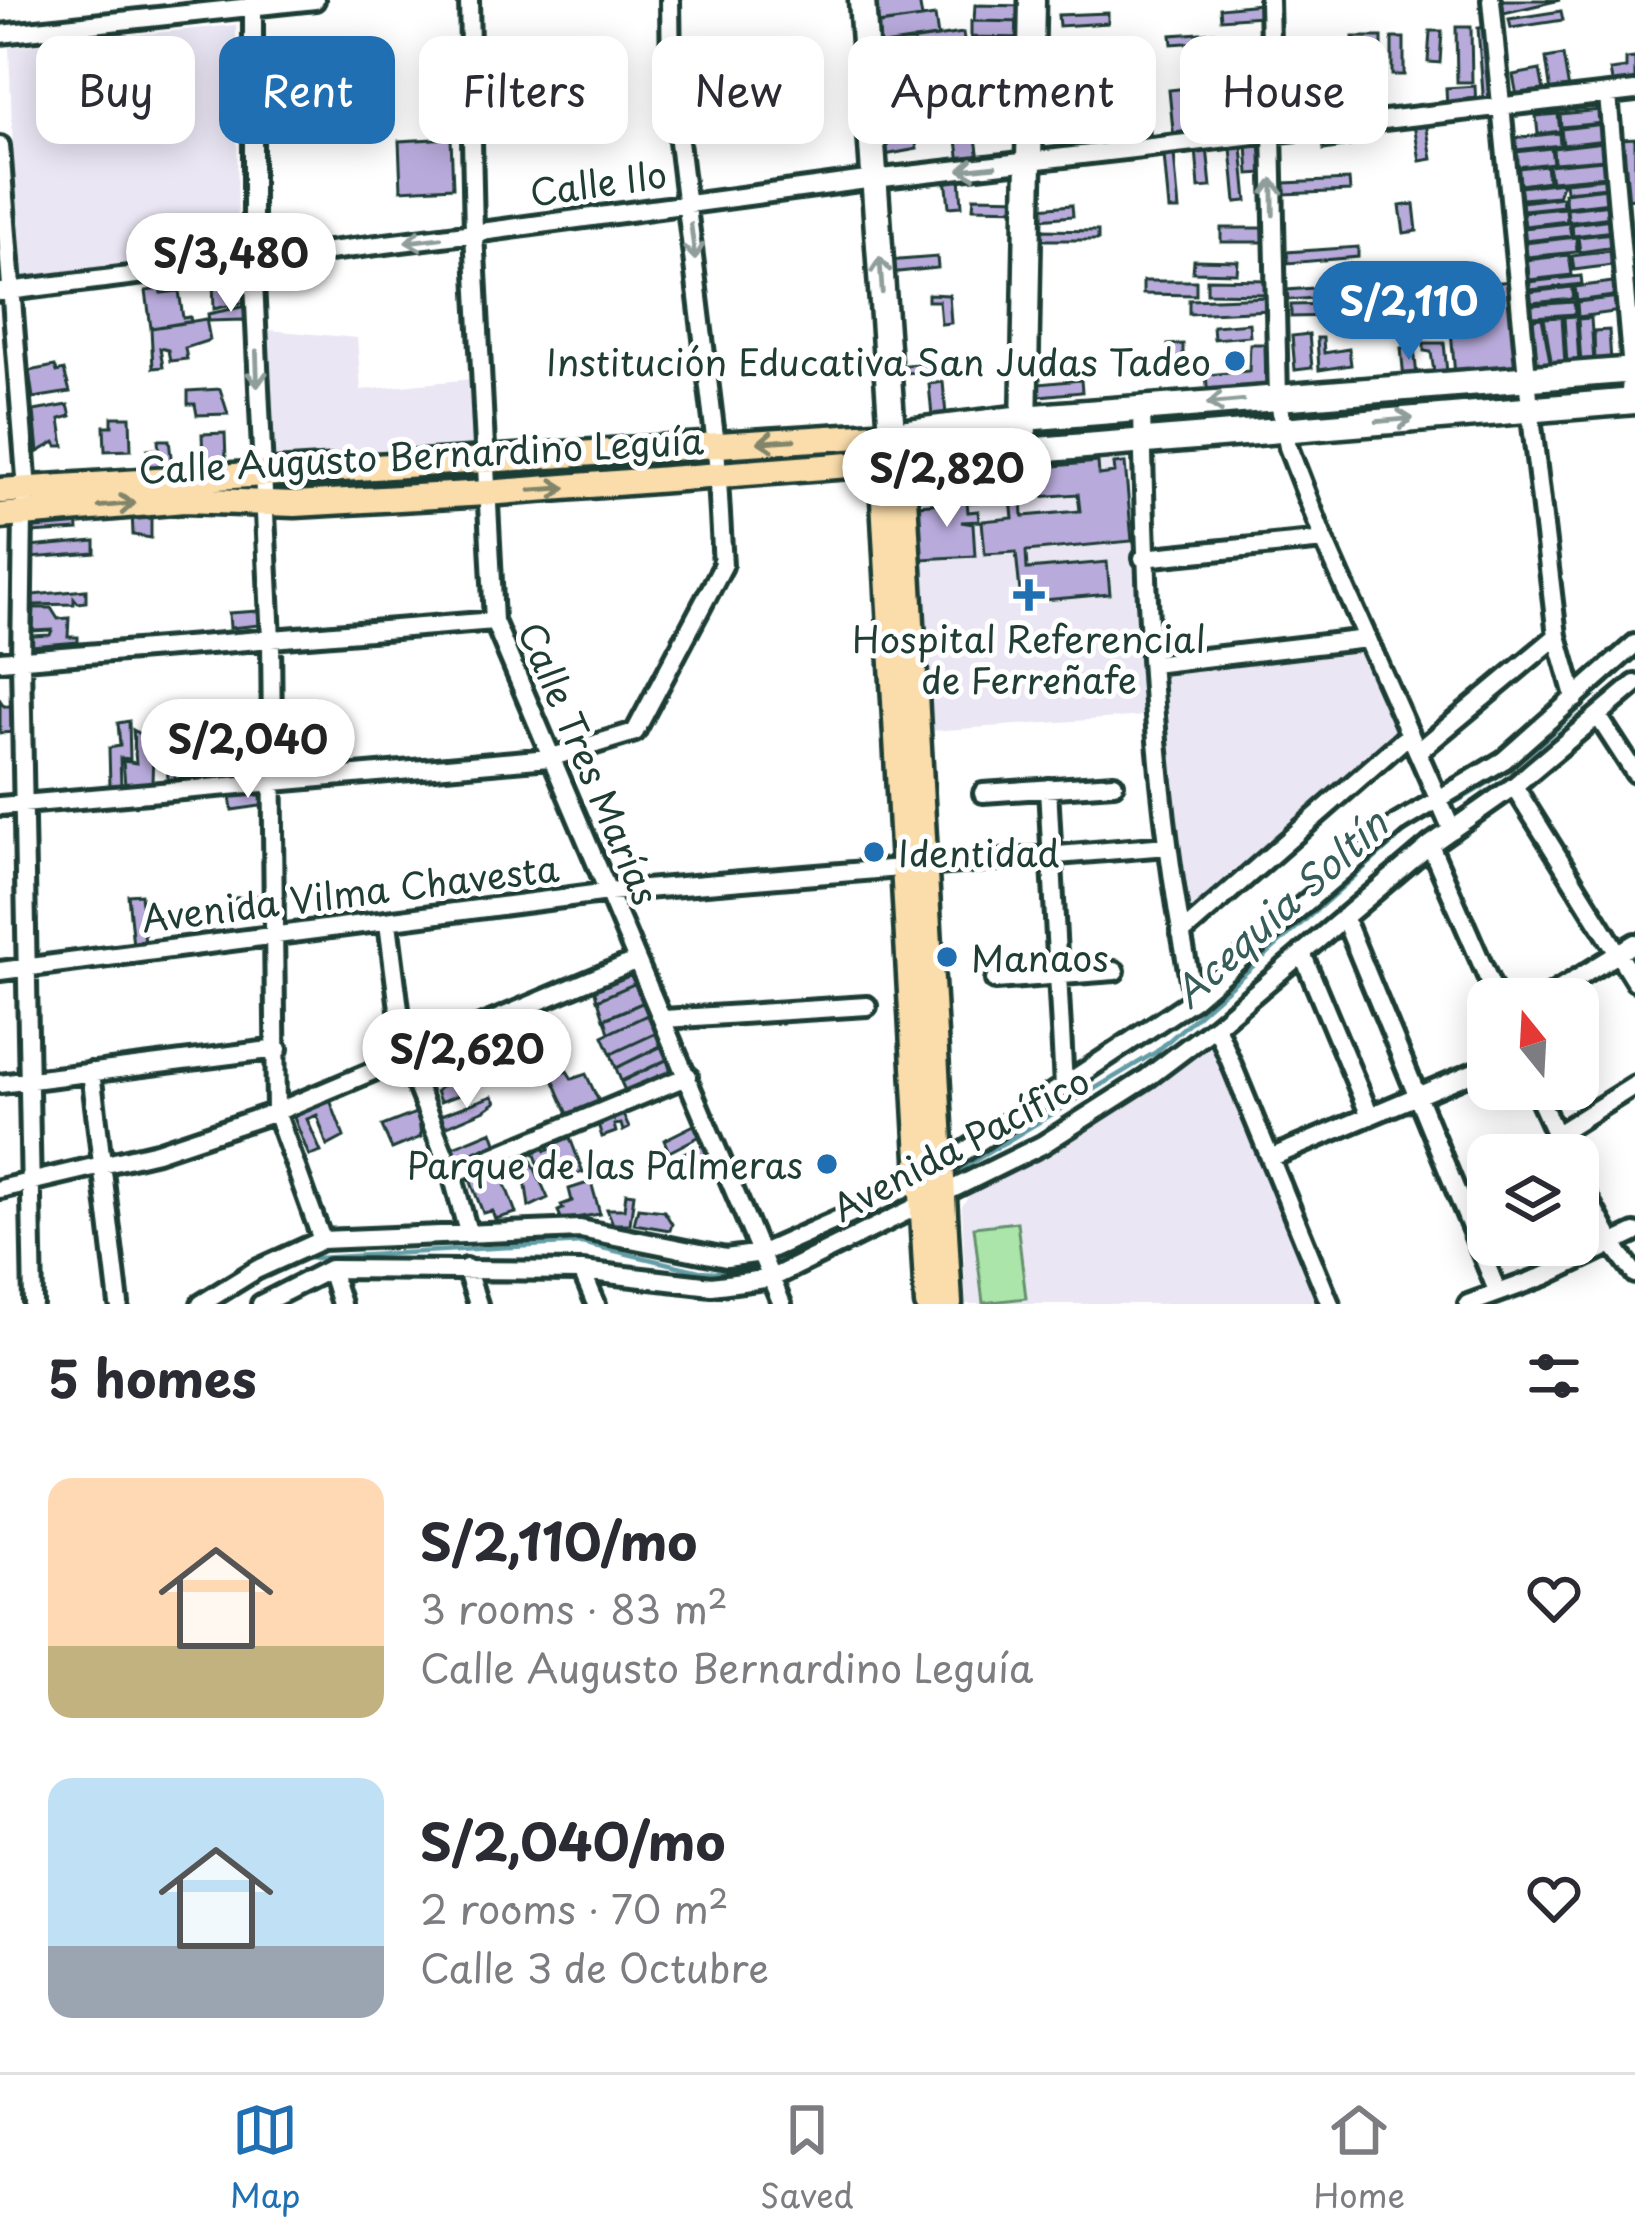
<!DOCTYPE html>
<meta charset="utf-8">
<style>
:root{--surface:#fff;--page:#f2f2f3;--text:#2b2b33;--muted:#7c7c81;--line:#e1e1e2;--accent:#1f6fb2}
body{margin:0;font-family:"Playpen Sans",sans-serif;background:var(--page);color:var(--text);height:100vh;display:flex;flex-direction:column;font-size:45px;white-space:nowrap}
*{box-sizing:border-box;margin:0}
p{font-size:39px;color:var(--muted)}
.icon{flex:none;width:66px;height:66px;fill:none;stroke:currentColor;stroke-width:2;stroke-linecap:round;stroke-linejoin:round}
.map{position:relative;height:1304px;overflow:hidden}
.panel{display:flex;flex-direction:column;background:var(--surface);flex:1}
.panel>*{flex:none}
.banner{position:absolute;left:36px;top:36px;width:1563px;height:108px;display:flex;gap:24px}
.needle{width:78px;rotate:342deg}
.buttons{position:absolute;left:1467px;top:978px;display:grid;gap:24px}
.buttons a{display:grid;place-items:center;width:132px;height:132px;border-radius:24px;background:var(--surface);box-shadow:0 6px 30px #0003;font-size:60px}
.price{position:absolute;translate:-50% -102px;padding:0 27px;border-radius:42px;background:#fff;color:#222;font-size:39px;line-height:78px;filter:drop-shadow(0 3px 6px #0008)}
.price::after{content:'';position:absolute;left:50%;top:72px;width:36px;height:27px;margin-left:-18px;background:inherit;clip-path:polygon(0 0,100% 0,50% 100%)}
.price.selected{background:var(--accent);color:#fff}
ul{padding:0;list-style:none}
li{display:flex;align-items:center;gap:36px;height:300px;padding:0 48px}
li span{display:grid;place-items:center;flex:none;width:336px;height:240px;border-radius:24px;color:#555}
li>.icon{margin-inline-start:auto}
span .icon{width:144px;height:144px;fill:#fffc;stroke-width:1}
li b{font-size:51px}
h2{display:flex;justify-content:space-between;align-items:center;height:144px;padding:0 48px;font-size:51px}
.chip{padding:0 42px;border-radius:24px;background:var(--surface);box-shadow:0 6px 30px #0003;font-size:42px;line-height:108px}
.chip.selected{background:var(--accent);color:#fff}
.dock{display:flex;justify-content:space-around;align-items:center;height:168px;border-top:3px solid var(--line);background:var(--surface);font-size:33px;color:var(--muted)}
.dock a{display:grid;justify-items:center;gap:6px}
.dock .selected{color:var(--accent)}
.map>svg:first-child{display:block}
.built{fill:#eae6f4}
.green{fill:#abe5a9;stroke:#65916e;stroke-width:3}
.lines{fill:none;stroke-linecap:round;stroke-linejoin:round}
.stream{stroke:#649da7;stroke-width:4.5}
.building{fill:#b8aadb;stroke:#1f3d34;stroke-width:3;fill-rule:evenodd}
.street-casing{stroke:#1f3d34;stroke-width:26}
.secondary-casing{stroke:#1f3d34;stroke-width:33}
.primary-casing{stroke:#1f3d34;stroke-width:33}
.street{stroke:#fff;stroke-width:16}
.secondary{stroke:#fff;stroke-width:24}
.primary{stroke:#faddab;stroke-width:24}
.oneway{stroke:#8f9e9a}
.oneway2{stroke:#82856a}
.poi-dot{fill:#1f6fb2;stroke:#fff;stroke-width:4.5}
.labels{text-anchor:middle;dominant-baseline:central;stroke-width:10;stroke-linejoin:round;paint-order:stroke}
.street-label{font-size:36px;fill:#1f3d34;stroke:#fff}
.poi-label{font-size:36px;fill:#1f3d34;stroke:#fff;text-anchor:end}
.water-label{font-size:39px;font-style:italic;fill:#365d5a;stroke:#fff}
</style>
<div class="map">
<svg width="1635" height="1304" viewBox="0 0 1635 1304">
<rect width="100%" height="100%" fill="#fff"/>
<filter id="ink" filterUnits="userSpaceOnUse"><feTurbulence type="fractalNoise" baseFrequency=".00833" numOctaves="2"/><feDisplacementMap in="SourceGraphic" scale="24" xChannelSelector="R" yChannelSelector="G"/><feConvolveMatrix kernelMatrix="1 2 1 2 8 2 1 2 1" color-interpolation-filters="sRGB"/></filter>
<g filter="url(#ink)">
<path class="built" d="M236,25l2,221 -220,35 -9,-234z
M269,330l88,8 4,52 111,-11 3,63 -4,11 -191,11 -8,-4z
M1127,459l18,257 -214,15 -18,-257z
M1359,649l40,83 -212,182 -26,-244z
M1208,1046l9,5 105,253h-356l-4,-98 7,-10z"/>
<path class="green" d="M1495,389l14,4 2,12 -207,12 1,-12z
M1259,410l2,14 -345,27 -1,-13z
M462,474l-1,16 -187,5 -2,-14z
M1017,1222l9,76 -43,5 -9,-76z"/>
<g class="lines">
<path class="stream" d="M1448,806c72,-35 128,-96 187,-149
M949,1176l207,-124 259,-229 23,-12
M827,1242l80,-43
M299,1259l283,-16 117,28 52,3
M217,1304l29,-18"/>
</g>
<path class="building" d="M919,0l3,18 -45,6 -4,-22z
M1560,0l-56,13 -2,-12 3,-1z
M1260,4l1,12 -40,3 -1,-11z
M975,5l52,1v16l-53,-1z
M1561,11l2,9 -52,8 -2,-9z
M1108,13v10l-49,3 -1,-11z
M935,16l3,21 -62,9 -3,-21z
M971,21l56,1 -1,16 -55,-1z
M1456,27h15l1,55h-15z
M1489,27l6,78 -11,1 -6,-78z
M1430,31h12l-2,32 -12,-1z
M1214,32v9l-42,3 -1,-9z
M963,33l2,14 -49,7 -2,-14z
M971,37l55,1v11l-56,-2z
M1353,37h29v13h-29z
M1139,38l5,37 -11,2 -5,-37z
M1392,38h12v37h-12z
M1343,42l1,8 -64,5 -1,-7z
M1259,46l1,14 -62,4 -1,-14z
M1040,49l58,1 1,8 -59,-1z
M1563,55l6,35 -18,3 -5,-35z
M961,58l2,15 -53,7 -2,-15z
M1348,58v19h-69l-1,-18z
M1635,58v26l-22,3 -3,-17 16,-2v-9z
M908,65l2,15 -32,4 -2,-15z
M1039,65l35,1v20l-35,-1z
M1263,70l1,11 -54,4 -1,-11z
M1540,70l4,21 -27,5 -4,-21z
M1201,75l6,60 -7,1 -6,-60z
M955,80l2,13 -29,5 -2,-13z
M1329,83v9l-50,2v-9z
M1147,85l4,61h-13l-4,-60z
M1475,86l1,21 -29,2 -1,-21z
M1188,88l5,50 -19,2 -5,-50z
M1261,88l1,10 -48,4 -1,-10z
M1348,94l2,24 -26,3 -2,-12 19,-3 -1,-11z
M912,98l2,13 -29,4 -2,-13z
M1601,110l2,13 -42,4 -1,-13z
M914,111l3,17 -36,6 -2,-17z
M1259,111l3,13 -27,5 -3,-12z
M1558,114l2,17 -22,3 -2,-18z
M1116,120l3,28 -17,2 -4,-28z
M1426,123l6,36 -12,2 -6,-36z
M1604,124l1,16 -42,5 -2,-16z
M913,128l4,21 -32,6 -4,-21z
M1066,130h26v21l-26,1z
M1348,131l2,15 -26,4 -2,-15z
M1559,133l1,12 -44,5 -2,-12z
M976,137l3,23 -19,3 -3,-23z
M451,138l2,49 -52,3 -2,-49z
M1635,138v60l-10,1 -4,-60z
M1604,142l1,17 -51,4 -1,-15z
M1260,143l3,30 -14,1 -2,-30z
M1207,147l4,40 -12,1 -3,-40z
M1242,147l5,54 -11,1 -5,-54z
M1551,148l2,15 -36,4 -1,-15z
M1174,154l5,56h-10l-5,-55z
M1604,160l2,16 -55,5 -3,-16z
M1546,165l2,16 -28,4 -2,-17z
M960,176l2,30 -13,1 -3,-30z
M1606,178l1,9 -41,4 -1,-9z
M1349,180l1,11 -65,3v-11z
M1563,182l-5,14 -36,3 -2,-12z
M1608,188l2,14 -44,5 -2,-14z
M974,197l50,1v11l-51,-1z
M1562,197l1,9 -40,4 -1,-8z
M1414,204l3,27 -13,2 -4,-27z
M1611,204l1,13 -41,5 -3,-3 -1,-10z
M1072,205l1,11 -34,3 -1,-11z
M1566,208l1,13 -42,5 -2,-14z
M1612,219l1,12 -40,5 -1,-12z
M1569,223l2,13 -46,5 -1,-13z
M1221,228h44v14h-44z
M1040,230l58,1v9h-58z
M1613,233l2,14 -35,5 -2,-15z
M1576,237l1,15 -50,5 -2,-14z
M1358,247v10l-70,6 -1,-11z
M1618,250l2,14 -46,6 -2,-14z
M1569,255l3,20 -43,5 -2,-20z
M937,257l1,11 -50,5 -1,-12z
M1194,260l44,1 -1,12 -44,-1z
M1581,276l1,8 -52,6 -1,-8z
M247,277l-1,25 -32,7 -1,-29z
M1207,279l63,1v14l-63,-1z
M1143,281h53v14l-53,-1z
M1513,281l6,90 -64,4 -8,-88z
M1620,281v14l-43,6 -2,-14z
M1370,284v10l-82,6 -1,-10z
M1572,287l2,12 -43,4 -1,-11z
M160,289l1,4 18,-2 4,27 7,-1 1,5 -40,6 -5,-37z
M928,294l21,1 2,28 -10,1 -2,-23h-11z
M1269,297l1,13 -81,4v-14z
M1620,297l1,14 -43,6 -1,-15z
M1396,300l1,15 -53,3 -1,-15z
M1574,302l1,12 -43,3 -1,-12z
M1334,304v12l-43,1v-12z
M246,306l6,18 -9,-4 -34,1 -1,-7z
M1576,316l3,47 -12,1 -3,-47z
M1562,317l3,48 -13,1 -8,-48z
M1542,318l8,43 -6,4 -8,-4 -3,-42z
M1591,318l3,45 -13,1 -3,-45z
M206,319l4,21 -25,8 2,11 -17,2 -2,-11 -8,-2 3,19 -10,1 -2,-40z
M1249,323l1,13 -36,3 -1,-13z
M1609,330l2,32 -16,1 -1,-32z
M1309,334l3,34 -17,2 -3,-34z
M1317,338h6l1,15 25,-4 2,16 -32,5z
M1424,343h20l4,39 -20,2 -1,-11 7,-1 -3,-20 -7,-1z
M1183,344v27h-14l-1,-26z
M1250,344h15l1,47 -58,5 -2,-21 43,-4z
M1414,347l3,30 -13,2 -3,-31z
M952,361l1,8 -58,5 -1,-8z
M55,366l2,6 7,-2 6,22 -37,6 -4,-27z
M1081,380l1,12 -43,4 -1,-12z
M943,382l3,33 -14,1 -3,-32z
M220,389l8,25 -31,1 -2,-11h-7v-13z
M68,405l3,11 -11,3 4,27h-7l-2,-4 -17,10 -4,-41z
M112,417h18l1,33 -26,1 -1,-25h8z
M225,433l1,27 -23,1 -1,-27z
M158,440h11l3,25 -25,1v-16l8,-1v7l4,-2z
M1098,462l1,13 16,-2 -1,-9 11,-1 7,78 -106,10 1,18 80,-7 3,32 -89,8 -5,-50 -31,2 -3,-33 31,-3 -2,-19 -39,4 -3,-29zM1078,494l2,17 -57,5 -1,-18z
M967,501l1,11 10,-1 1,10 -18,1 12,2 2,32 -54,3 -3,-54z
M132,509h19v29l-18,-3z
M77,516l1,14 -46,3v-9z
M95,541v12l-65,5 -1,-11z
M86,590v12l-8,1 -4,-5v6l-41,1 -1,-10z
M34,608h17l7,11 11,-1 -1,19h10v5l-47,4 1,-10 18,-1 2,-5 -19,1z
M258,611l2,14 -30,3 -1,-15z
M0,700l4,6h7l5,26 -16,1z
M194,710l-2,19 -7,-2 -1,19 -9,4v29l-7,1 -3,-55 9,1v-6z
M256,713l3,10 -37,12 -7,-19 18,-1 4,4 -1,-5z
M129,721l1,38 -10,-1 1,29 -11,-1 -1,-38 11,-2 -2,-23z
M147,729l6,23 -1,31 -27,2 -2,-24 13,2 -3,-33 9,5z
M199,730l11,2 1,44h-11z
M186,731h10v48l-16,-2 -1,-27h7z
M265,794l2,11 -35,5 -2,-14z
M141,894l4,51 -12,1 -5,-51z
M266,895l1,13 -33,1v-11z
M638,971l3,10 -44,19 -3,-13z
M641,981l8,19 -45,19 -6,-19z
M649,1000l4,12 -44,21 -4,-14z
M654,1012l9,18 -52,24 -8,-18z
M663,1030l5,12 -52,26 -5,-14z
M669,1043l5,13 -53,25 -5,-13z
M675,1056l6,13 -54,26 -6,-13z
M567,1071l5,8 14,-5 16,34 -31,13 -19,-44z
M460,1072l4,14 -5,9 -19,7 -4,-11 8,-6 -8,-4z
M492,1096l4,6 -11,8 -40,17 -4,-12z
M330,1100l14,37 -17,9 -10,-31 -10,4 14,33 -12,4 -16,-41z
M620,1108l9,20 -6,3 -2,-7 -7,1 2,7 -14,5 -6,-20 11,-4 6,6 -1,-7z
M418,1112l3,25 -29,12 -10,-23z
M700,1122l4,12 -35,18 -5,-12z
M567,1130l16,42 -16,5 -14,-19 -1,9 -11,4 -10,-27 9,-4 5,11 4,-1 -3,-12z
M492,1131l7,20 -41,17 -7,-20z
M712,1141l3,11 -38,19 -3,-4 5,-12z
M526,1149l22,49 -19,9 -5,-35 -8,2 -4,-9 -10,4 -3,-7z
M496,1161l20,52 -21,6 -3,-8 -9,2 -16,-41z
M591,1182l9,32 -38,6 -4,-9 5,-2 -2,-4 11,-4 -3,-12z
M626,1193l8,1 -4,30h-17l-6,-15h17z
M638,1208l26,3 8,13 -2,6 -36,-6z"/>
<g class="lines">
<g class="street-casing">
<path id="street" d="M253,0v261l18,379 5,472 46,128
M469,0l5,233 20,388 288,683
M1269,0l9,398 10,49 36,93 128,290
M1491,0l39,408 27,228 18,63
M0,34l315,-34
M1608,95l24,275 -3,31
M0,146l27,344 -4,24 -2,146 12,644
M0,292l474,-59 400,-54 761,-88
M1142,409c4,197 11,396 52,590
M1143,558l181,-18
M0,661l494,-40
M1152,664l215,-25
M1598,716l37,57
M1419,751l138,-115
M1514,786l121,195
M1048,788l16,298
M983,793l131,-9
M0,806l549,-48 86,-26 88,-166 -7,-121 -45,-369 -1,-76
M1430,845l67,154
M1344,917l154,376
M388,923l17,133 47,118 16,58
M1181,934l229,-200
M1302,953l68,163
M0,971l609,-79 558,-46
M995,980l120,-9
M1544,999l91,-56
M664,1019l203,-13
M1216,1026l114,278
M91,1072l28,232
M0,1084l278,-35
M1535,1089l30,66
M1554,1136l81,-51
M1270,1158l218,-92
M452,1174l236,-98
M1578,1180l36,66 21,28
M0,1189l157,-37 119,-40 359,-151
M466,1268l12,36
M330,1269l11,35
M582,1271l14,33
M201,1304l55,-34 66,-30 258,-11 146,29 36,-5 124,-55 55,-31 253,-168 203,-175 107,-64 131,-116
M261,1304l69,-35 252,2 130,15 60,-8 270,-133 105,-67 69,-52 214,-181 84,-59 121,-102
M1468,1304l77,-28 90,-43"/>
</g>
<g class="secondary-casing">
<path id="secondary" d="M862,0l30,434 131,-16 612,-48
M1024,429l8,-429
M902,461l733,-60"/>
</g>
<g class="primary-casing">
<path id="primary" d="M888,447l-6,16 46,841
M897,447l5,14 47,843
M0,491l892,-57
M0,516l184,-16 111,4 191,-11 416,-32"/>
</g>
<use href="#street" class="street"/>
<use href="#secondary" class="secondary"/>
<use href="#primary" class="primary"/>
</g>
<defs><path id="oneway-shaft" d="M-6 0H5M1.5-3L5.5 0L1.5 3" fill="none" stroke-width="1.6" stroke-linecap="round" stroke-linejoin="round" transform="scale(3)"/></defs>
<g class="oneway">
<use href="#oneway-shaft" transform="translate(977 168) rotate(174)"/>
<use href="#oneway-shaft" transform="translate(1273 197) rotate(-91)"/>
<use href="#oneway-shaft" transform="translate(423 240) rotate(173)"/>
<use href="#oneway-shaft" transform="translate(693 242) rotate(83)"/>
<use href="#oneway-shaft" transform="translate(881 275) rotate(-94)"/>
<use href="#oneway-shaft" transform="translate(257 369) rotate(88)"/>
<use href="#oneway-shaft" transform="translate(1225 402) rotate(175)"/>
<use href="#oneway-shaft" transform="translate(1395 420) rotate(-5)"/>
</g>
<g class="oneway2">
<use href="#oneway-shaft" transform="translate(776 441) rotate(176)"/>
<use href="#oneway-shaft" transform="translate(548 489) rotate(-4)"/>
<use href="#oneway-shaft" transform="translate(117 505) rotate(-5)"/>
</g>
</g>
<g class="poi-dot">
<circle cx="1235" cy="361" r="12"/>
<path d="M1023 577h12v12h12v12h-12v12h-12v-12h-12v-12h12z"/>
<circle cx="874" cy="852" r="12"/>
<circle cx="947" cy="957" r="12"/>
<circle cx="827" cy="1164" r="12"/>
</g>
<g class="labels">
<g class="street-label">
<text transform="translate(598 182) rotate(-8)">Calle Ilo</text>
<text transform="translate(421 454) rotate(-3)">Calle Augusto Bernardino Leguía</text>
<text transform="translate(590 763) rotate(67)">Calle Tres Marías</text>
<text transform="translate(350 892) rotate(-7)">Avenida Vilma Chavesta</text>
<text transform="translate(960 1143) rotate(-28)">Avenida Pacífico</text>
</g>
<g class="poi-label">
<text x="1211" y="361">Institución Educativa San Judas Tadeo</text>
<text x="1029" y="638" text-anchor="middle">Hospital Referencial<tspan x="1029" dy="41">de Ferreñafe</tspan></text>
<text x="898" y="852" text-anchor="start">Identidad</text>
<text x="971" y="957" text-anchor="start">Manaos</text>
<text x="803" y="1164">Parque de las Palmeras</text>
</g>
<g class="water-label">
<text transform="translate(1279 907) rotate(-42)">Acequia Soltín</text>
</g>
</g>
</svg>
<div class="buttons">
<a><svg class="needle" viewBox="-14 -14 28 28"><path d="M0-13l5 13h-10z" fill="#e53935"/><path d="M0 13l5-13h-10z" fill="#7c7c81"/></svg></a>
<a><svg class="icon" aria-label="layers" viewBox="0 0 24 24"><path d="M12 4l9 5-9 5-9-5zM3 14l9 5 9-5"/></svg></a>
</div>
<b class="price" style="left:231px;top:315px">S/3,480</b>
<b class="price selected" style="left:1409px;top:363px">S/2,110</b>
<b class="price" style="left:947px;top:530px">S/2,820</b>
<b class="price" style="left:248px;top:801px">S/2,040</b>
<b class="price" style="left:467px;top:1111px">S/2,620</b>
<div class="banner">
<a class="chip">Buy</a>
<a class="chip selected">Rent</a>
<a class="chip">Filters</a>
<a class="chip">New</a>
<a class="chip">Apartment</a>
<a class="chip">House</a>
</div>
</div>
<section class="panel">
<h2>5 homes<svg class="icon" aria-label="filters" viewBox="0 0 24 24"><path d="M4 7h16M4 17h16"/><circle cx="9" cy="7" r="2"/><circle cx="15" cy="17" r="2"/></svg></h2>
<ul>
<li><span style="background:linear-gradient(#ffd9b3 70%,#c2b280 0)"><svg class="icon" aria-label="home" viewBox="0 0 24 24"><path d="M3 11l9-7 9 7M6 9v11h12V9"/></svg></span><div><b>S/2,110/mo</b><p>3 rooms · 83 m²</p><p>Calle Augusto Bernardino Leguía</p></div><svg class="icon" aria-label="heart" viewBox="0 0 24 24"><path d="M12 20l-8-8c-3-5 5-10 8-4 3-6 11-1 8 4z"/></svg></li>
<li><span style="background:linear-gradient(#bfe0f5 70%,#9aa5b1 0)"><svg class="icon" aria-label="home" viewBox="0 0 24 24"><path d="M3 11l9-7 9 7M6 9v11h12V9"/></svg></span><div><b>S/2,040/mo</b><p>2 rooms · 70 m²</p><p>Calle 3 de Octubre</p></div><svg class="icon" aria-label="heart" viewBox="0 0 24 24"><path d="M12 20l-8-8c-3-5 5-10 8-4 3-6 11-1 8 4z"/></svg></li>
</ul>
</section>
<nav class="dock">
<a class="selected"><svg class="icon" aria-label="map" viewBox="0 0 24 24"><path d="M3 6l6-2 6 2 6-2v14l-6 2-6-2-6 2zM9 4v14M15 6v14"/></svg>Map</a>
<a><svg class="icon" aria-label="saved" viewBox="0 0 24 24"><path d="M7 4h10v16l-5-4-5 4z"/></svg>Saved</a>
<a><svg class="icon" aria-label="home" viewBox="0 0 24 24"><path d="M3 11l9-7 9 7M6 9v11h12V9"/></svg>Home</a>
</nav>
